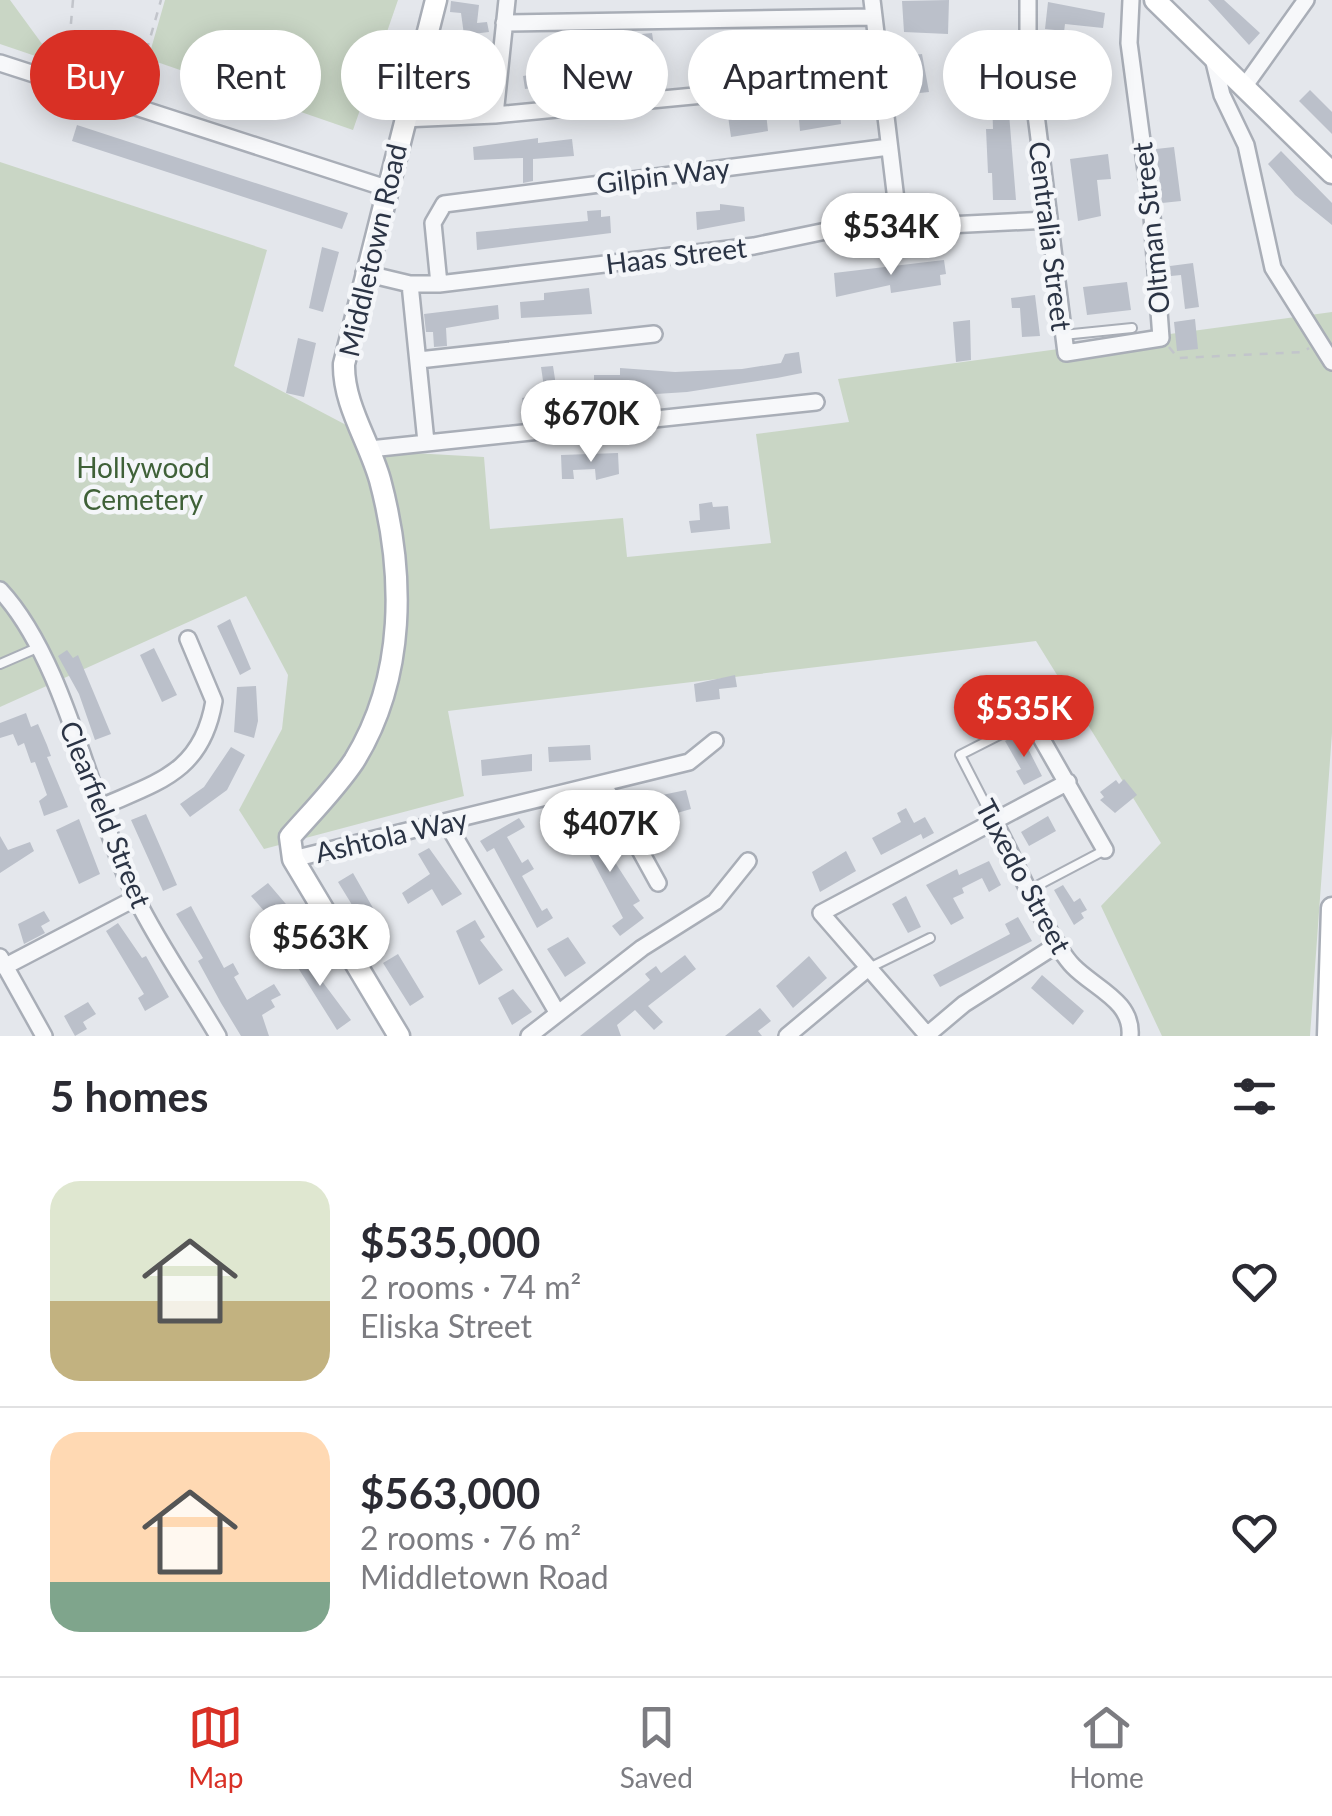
<!DOCTYPE html>
<meta charset="utf-8">
<style>
:root{--surface:#fff;--page:#f2f2f3;--text:#2b2b33;--muted:#7c7c81;--line:#e1e1e2;--accent:#d93025}
body{margin:0;font-family:Lato,sans-serif;background:var(--page);color:var(--text);height:100vh;display:flex;flex-direction:column;font-size:38px;white-space:nowrap}
*{box-sizing:border-box;margin:0}
p{font-size:32px;color:var(--muted)}
.icon{flex:none;width:55px;height:55px;fill:none;stroke:currentColor;stroke-width:2;stroke-linecap:round;stroke-linejoin:round}
.map{position:relative;height:1036px;overflow:hidden}
.panel{display:flex;flex-direction:column;background:var(--surface);flex:1}
.panel>*{flex:none}
.top-card{position:absolute;left:30px;top:30px;width:1272px;height:90px;display:flex;gap:20px}
.price{position:absolute;translate:-50% -85px;padding:0 22px;border-radius:35px;background:#fff;color:#222;font-size:32px;line-height:65px;filter:drop-shadow(0 2px 5px #0008)}
.price::after{content:'';position:absolute;left:50%;top:60px;width:30px;height:22px;margin-left:-15px;background:inherit;clip-path:polygon(0 0,100% 0,50% 100%)}
.price.current{background:var(--accent);color:#fff}
ul{padding:0;list-style:none}
li{display:flex;align-items:center;gap:30px;height:250px;padding:0 50px}
li+li{border-top:2px solid var(--line)}
li span{display:grid;place-items:center;flex:none;width:280px;height:200px;border-radius:30px;color:#555}
li>.icon{margin-inline-start:auto}
span .icon{width:120px;height:120px;fill:#fffc;stroke-width:1}
li b{font-size:42px}
h2{display:flex;justify-content:space-between;align-items:center;height:120px;padding:0 50px;font-size:42px}
.chip{padding:0 35px;border-radius:45px;background:var(--surface);box-shadow:0 5px 25px #0003;font-size:35px;line-height:90px}
.chip.current{background:var(--accent);color:#fff}
.menu{display:flex;justify-content:space-around;align-items:center;height:140px;border-top:2px solid var(--line);background:var(--surface);font-size:28px;color:var(--muted)}
.menu a{display:grid;justify-items:center;gap:5px}
.menu .current{color:var(--accent)}
.map>svg:first-child{display:block}
.green{fill:#c9d6c5}
.building{fill:#bbc0ca}
.lines{fill:none;stroke-linecap:round;stroke-linejoin:round}
.lane-casing{stroke:#a9aeb7;stroke-width:12}
.street-casing{stroke:#a9aeb7;stroke-width:20}
.secondary-casing{stroke:#a9aeb7;stroke-width:25}
.path{stroke:#c2c5cb;stroke-width:2.5;stroke-dasharray:8 8;stroke-linecap:butt}
.lane{stroke:#f7f8fa;stroke-width:8}
.street{stroke:#f7f8fa;stroke-width:15}
.secondary{stroke:#fff;stroke-width:20}
.labels{text-anchor:middle;dominant-baseline:central;stroke-width:9;stroke-linejoin:round;paint-order:stroke}
.street-label{font-size:28px;fill:#2b3445;stroke:#f4f6f9}
.park-label{font-size:28px;fill:#3f6138;stroke:#f4f6f9}
</style>
<div class="map">
<svg width="1332" height="1036" viewBox="0 0 1332 1036">
<rect width="100%" height="100%" fill="#e4e7ec"/>
<path class="green" d="M0,0h10l46,63 -56,-19z
M165,0h233l-45,130 -196,-68 -6,-13z
M0,162l267,88 -33,116 116,61 9,23 125,7 6,72 133,-11 4,39 144,-14 -15,-109 93,-12 -11,-43 494,-67v421l-22,303h-148l-61,-130 60,-63 -125,-202 -588,70 16,85 -200,53 -25,-39 43,-81 6,-54 -42,-79 -246,111z"/>
<path class="building" d="M949,0l-1,34 -44,-2 -2,-31z
M1208,0h16l36,33 -11,12z
M451,1l28,4 -2,18 10,-1 2,10 -25,3 -3,-22 -11,-1z
M1048,2l57,11 -2,15 -38,-4 -2,16 -9,-1 1,-9 -10,-1z
M652,33l8,50 -42,4 -2,-21 19,-2 -3,-29z
M922,54l7,38 -28,3 -5,-38z
M1001,59l3,42h4l8,99h-23l-1,-27h-4l-2,-44h7l-1,-32 -5,-22h-6l-1,-15z
M586,66l2,22 -57,5v-5l-6,1 -2,-13z
M1310,90l22,22v22l-33,-33z
M839,99l2,25 -41,7 -2,-23z
M766,113l2,18 -37,6 -3,-21z
M77,125l271,88 -6,16 -270,-88z
M538,138v5l34,-4 2,17 -41,3v22l-10,2v-25l-49,2 -1,-13z
M1174,147l7,54 -19,2 -6,-54z
M1281,151l51,52v22l-37,-30 -27,-31z
M1108,154l3,25 -14,1 4,36 -23,5 -8,-62z
M873,197l1,14 -34,3 -1,-15z
M720,204l24,3 1,14 -48,9 -1,-18 24,-2z
M601,210v7l9,-1 1,17 -134,17 -1,-18 112,-11 -1,-10z
M322,247l17,5 -16,60 -14,-4z
M944,260l2,14 -6,1 1,10 -50,8 -1,-8 -54,12 -2,-24z
M1193,263l6,44 -14,2 -4,-34 -10,1 -1,-10z
M1127,282l4,28 -44,5 -4,-28z
M589,288l3,26 -71,4 -1,-16 24,-2v-7z
M1035,295l5,41 -18,1 -2,-29h-8l-1,-10z
M498,305l1,14 -53,9 1,18 -13,1 -1,-15h-7l-2,-18z
M1195,319l3,30 -21,2 -3,-29z
M970,320l1,40 -15,2 -3,-40z
M298,338l18,5 -12,54 -18,-4z
M799,352l3,21 -25,5 -90,14 -93,6v-23h26v-7l55,4 67,-3 39,-6 4,-9z
M553,366l4,26 9,-2 4,23 -45,3 -3,-18 23,-4 -4,-27z
M618,453l1,21 -23,6 -1,-11 -22,1 1,9h-12l-1,-24z
M712,502l1,5 15,-1 2,23 -39,4 -2,-12 11,-1 -1,-16z
M230,619l21,50 -11,6 -23,-49z
M154,648l23,47 -15,7 -22,-47z
M67,650l6,8 5,-3 33,79 -16,6 -16,-46 -21,-38z
M735,675l2,12 -18,2 1,10 -24,3 -2,-18z
M256,686l2,35 -4,17 -20,-6 3,-45z
M26,713l5,14 7,-3 9,21 4,11 -4,1 21,50 -24,9 -5,-15 8,-6 -12,-33 -4,1 -7,-20 -6,3 -5,-12 -13,4v-15z
M1020,733l22,43 -18,9 -8,-14 5,-2 -16,-28z
M590,745l1,15 -42,2 -1,-15z
M231,747l14,8 -18,35 -37,27 -10,-13 24,-17z
M532,754v17l-50,5 -1,-16z
M1124,779l13,16 -22,18 -15,-13 4,-3 -4,-5 16,-12 3,4z
M686,790l5,19 -42,12 -6,-22z
M906,808l8,15 11,-6 9,16 -11,6 -2,-5 -40,21 -9,-17 29,-16 -4,-9z
M581,811l18,30 8,-4 7,13 -5,3 31,48 -7,4 11,13 -24,18 -8,-10 11,-8 -53,-100z
M146,814l31,71 -14,6 -32,-71z
M1048,816l8,15 -27,15 -8,-14z
M519,818l6,9 -18,10 15,26 6,-4 6,10 -12,7 20,35 5,-3 6,10 -16,10 -43,-80 -7,4 -7,-11z
M79,819l21,55 -21,10 -23,-54z
M0,836l8,14 22,-8 4,9 -34,22z
M429,848l33,46 -20,12 -10,-17 -24,15 -6,-11 28,-19 -12,-20z
M846,851l10,20 -36,21 -8,-20z
M989,861l12,24 -12,7 -7,-14 -20,10 2,5 -11,5 11,20 -13,7 -25,-40 31,-16 2,6z
M353,873l36,63 -13,8 -38,-62z
M268,883l29,34 -17,12 -29,-33z
M1063,885l11,17 6,-4 7,12 -6,3 3,5 -10,7 -20,-35z
M906,896l15,31 -13,6 -16,-29z
M191,906l33,62 9,-5 6,11 -5,3 13,23 27,-16 7,11 -10,5 4,7 -13,8 7,21h-28l-20,-33 -23,-42 5,-3 -27,-44z
M44,911l6,10 -9,5 4,7 -21,11 -6,-20z
M1018,917l14,24 -92,46 -7,-12 77,-41 -5,-10z
M475,920l10,17 -5,3 23,30 -24,15 -23,-54z
M118,923l24,35 4,-2 23,41 -24,14 -7,-13 6,-4 -38,-63z
M568,937l18,26 -21,14 -18,-28z
M303,946l11,16 -4,3 41,55 -14,10 -47,-75z
M398,954l26,43 -14,9 -27,-43z
M685,955l11,14 -48,37 15,16 -9,8 -19,-20 -18,15 4,11h-41l70,-56 -5,-6 11,-8 5,7z
M809,956l18,22 -34,30 -17,-22z
M1042,975l42,36 -11,14 -42,-37z
M513,989l19,23 -20,13 -14,-27z
M88,1002l8,12 -13,8 4,7 -12,7 -11,-20z
M760,1008l11,13 -13,10 4,5h-37z"/>
<g class="lines">
<g class="lane-casing">
<path id="lane" d="M1063,335l69,-7
M0,664l37,-16
M994,821l-34,-66 71,-36
M1031,889l74,-39
M867,969l63,-31"/>
</g>
<g class="street-casing">
<path id="street" d="M872,0l27,225
M1028,0v51l38,302 95,-15 -9,-122 -23,-173 2,-43
M504,23l370,-6
M1213,58l9,37 24,50 27,123 59,94
M0,63l386,125
M1244,87l62,-87
M495,115l12,-115
M403,119l92,-4 386,-37
M364,273l46,11h29l315,-38 72,-15 223,-11
M410,284l16,158
M439,284l-6,-61 11,-19 445,-57
M419,360l235,-26
M370,449l446,-47
M0,590c67,72 91,217 136,308 23,47 55,92 82,138
M1016,694l89,156
M604,785l54,98
M99,808c58,-26 103,-35 115,-107l-26,-62
M994,821c20,36 54,119 79,145 21,22 60,35 57,70
M446,822l111,190
M293,859l396,-97 26,-21
M0,957l44,79
M4,967l132,-69
M529,1036l113,-88 73,-46 33,-41
M787,1036l80,-67
M926,1036l38,-32 94,-60
M928,1036l-107,-123 247,-131"/>
</g>
<g class="secondary-casing">
<path id="secondary" d="M1155,0l177,173
M399,1036l-106,-177 -3,-22c21,-24 46,-49 64,-76 52,-84 51,-187 26,-281 -11,-39 -37,-76 -36,-116l92,-364
M1328,1036l4,-128"/>
</g>
<path class="path" d="M73,0l-4,46 11,29
M146,93l9,-27 -10,-10 16,-56
M1169,347l9,11 125,-6 6,-4"/>
<use href="#lane" class="lane"/>
<use href="#street" class="street"/>
<use href="#secondary" class="secondary"/>
</g>
<g class="labels">
<g class="street-label">
<text transform="translate(663 175) rotate(-7)">Gilpin Way</text>
<text transform="translate(1150 228) rotate(-96)">Oltman Street</text>
<text transform="translate(1051 236) rotate(83)">Centralia Street</text>
<text transform="translate(372 250) rotate(-77)">Middletown Road</text>
<text transform="translate(676 255) rotate(-7)">Haas Street</text>
<text transform="translate(106 814) rotate(68)">Clearfield Street</text>
<text transform="translate(391 835) rotate(-13)">Ashtola Way</text>
<text transform="translate(1024 876) rotate(62)">Tuxedo Street</text>
</g>
<g class="park-label">
<text x="143" y="467">Hollywood<tspan x="143" dy="32">Cemetery</tspan></text>
</g>
</g>
</svg>
<b class="price" style="left:891px;top:278px">$534K</b>
<b class="price" style="left:591px;top:465px">$670K</b>
<b class="price current" style="left:1024px;top:760px">$535K</b>
<b class="price" style="left:610px;top:875px">$407K</b>
<b class="price" style="left:320px;top:989px">$563K</b>
<div class="top-card">
<a class="chip current">Buy</a>
<a class="chip">Rent</a>
<a class="chip">Filters</a>
<a class="chip">New</a>
<a class="chip">Apartment</a>
<a class="chip">House</a>
</div>
</div>
<section class="panel">
<h2>5 homes<svg class="icon" aria-label="filters" viewBox="0 0 24 24"><path d="M4 7h16M4 17h16"/><circle cx="9" cy="7" r="2"/><circle cx="15" cy="17" r="2"/></svg></h2>
<ul>
<li><span style="background:linear-gradient(#dfe7d0 60%,#c2b280 0)"><svg class="icon" aria-label="home" viewBox="0 0 24 24"><path d="M3 11l9-7 9 7M6 9v11h12V9"/></svg></span><div><b>$535,000</b><p>2 rooms · 74 m²</p><p>Eliska Street</p></div><svg class="icon" aria-label="heart" viewBox="0 0 24 24"><path d="M12 20l-8-8c-3-5 5-10 8-4 3-6 11-1 8 4z"/></svg></li>
<li><span style="background:linear-gradient(#ffd9b3 75%,#7fa58c 0)"><svg class="icon" aria-label="home" viewBox="0 0 24 24"><path d="M3 11l9-7 9 7M6 9v11h12V9"/></svg></span><div><b>$563,000</b><p>2 rooms · 76 m²</p><p>Middletown Road</p></div><svg class="icon" aria-label="heart" viewBox="0 0 24 24"><path d="M12 20l-8-8c-3-5 5-10 8-4 3-6 11-1 8 4z"/></svg></li>
</ul>
</section>
<nav class="menu">
<a class="current"><svg class="icon" aria-label="map" viewBox="0 0 24 24"><path d="M3 6l6-2 6 2 6-2v14l-6 2-6-2-6 2zM9 4v14M15 6v14"/></svg>Map</a>
<a><svg class="icon" aria-label="saved" viewBox="0 0 24 24"><path d="M7 4h10v16l-5-4-5 4z"/></svg>Saved</a>
<a><svg class="icon" aria-label="home" viewBox="0 0 24 24"><path d="M3 11l9-7 9 7M6 9v11h12V9"/></svg>Home</a>
</nav>
